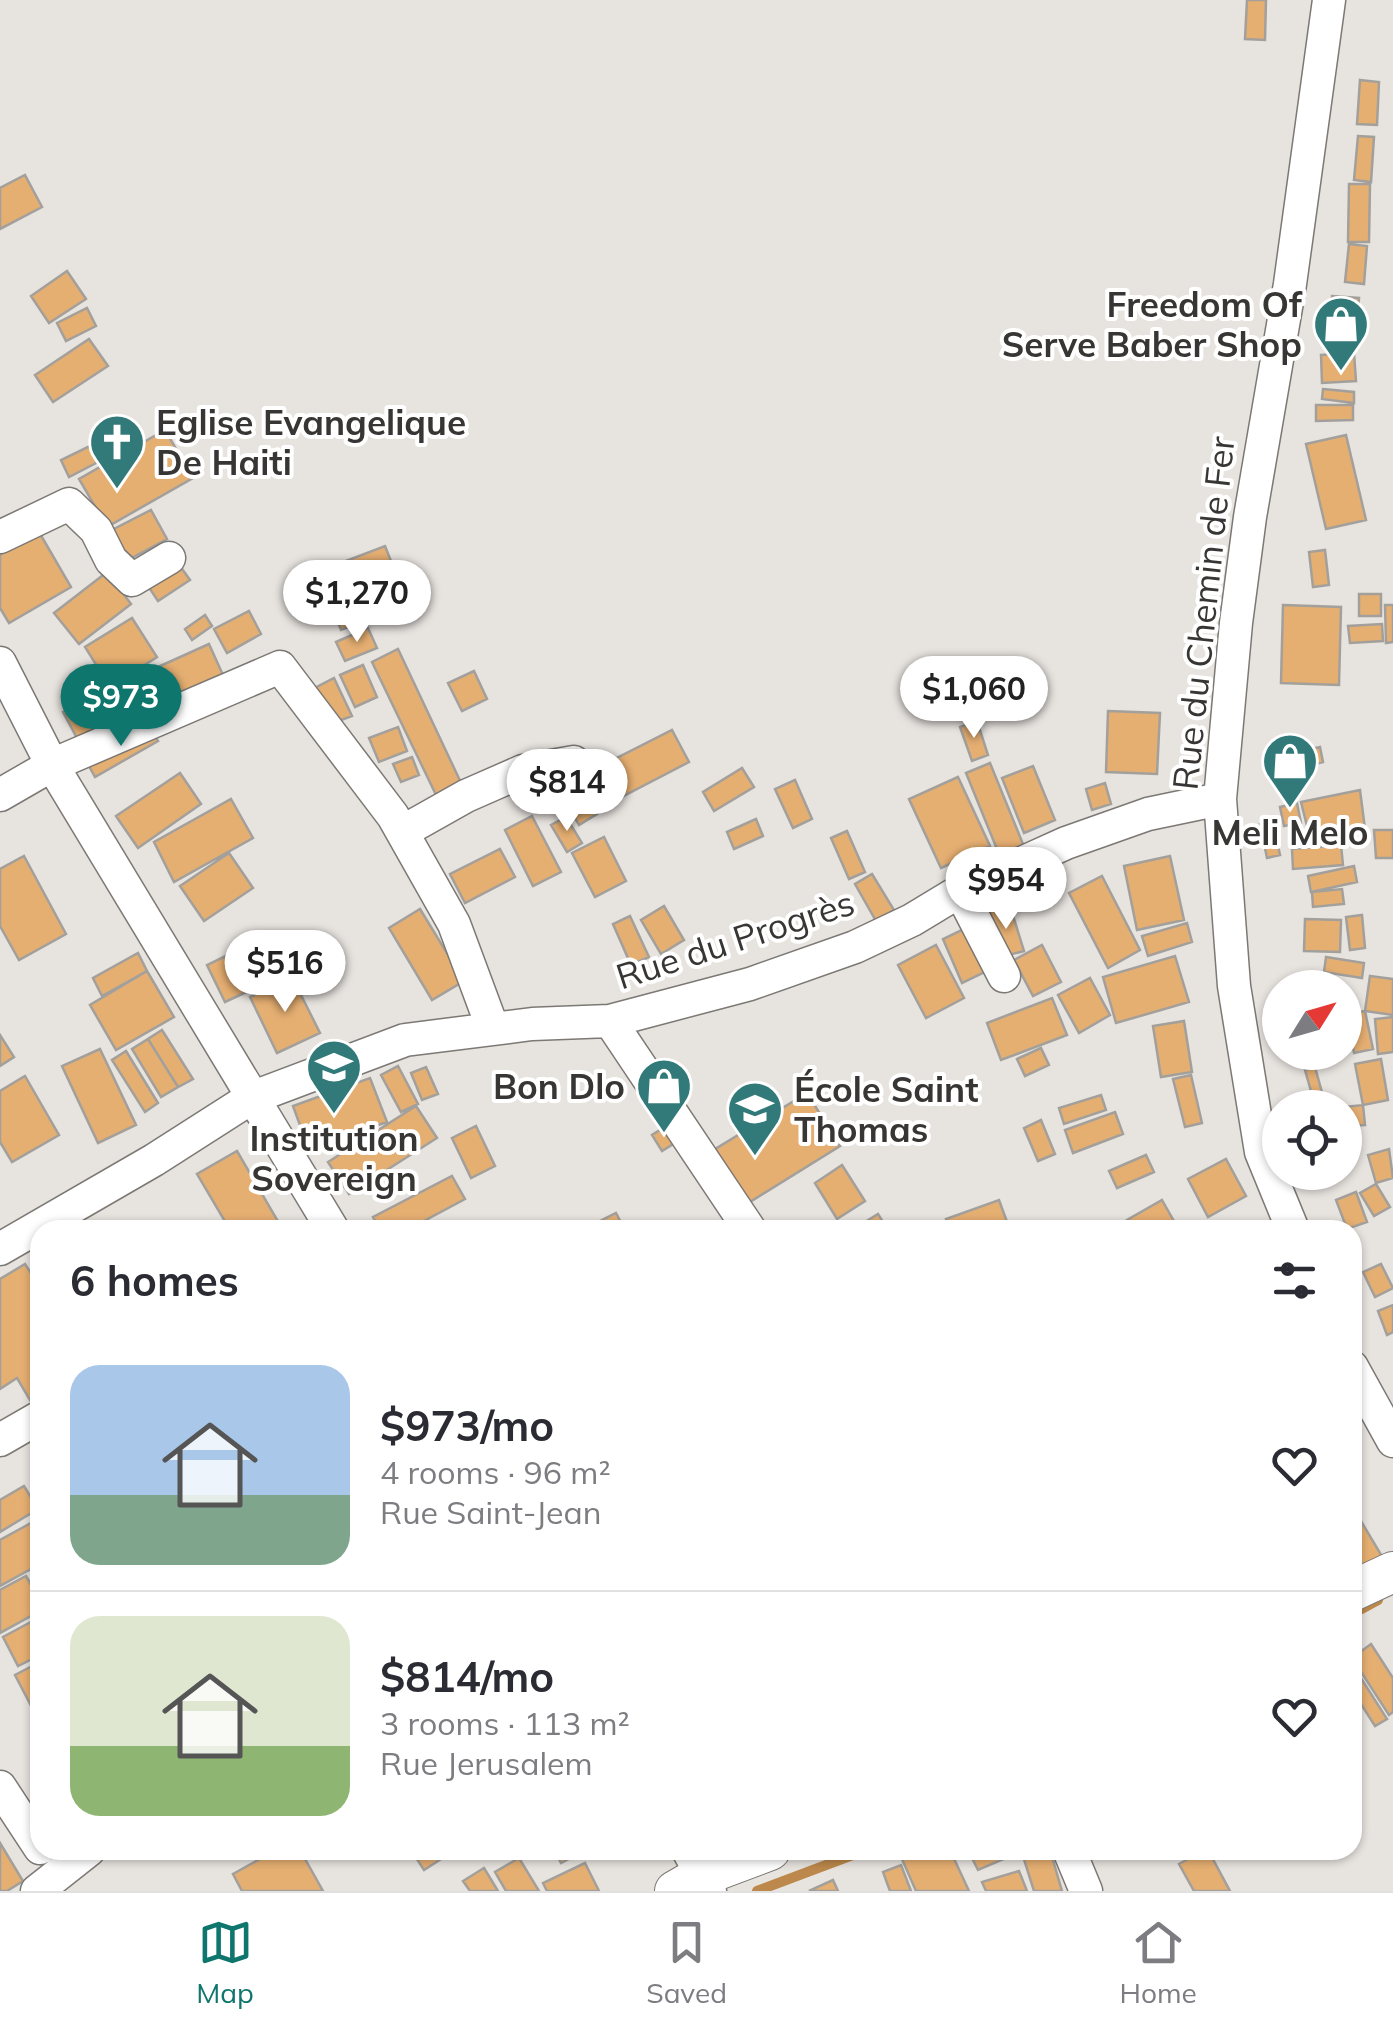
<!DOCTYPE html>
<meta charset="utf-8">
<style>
:root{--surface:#fff;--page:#f7f7f7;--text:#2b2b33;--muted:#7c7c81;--line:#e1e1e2;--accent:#0f766e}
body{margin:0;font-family:Mulish,sans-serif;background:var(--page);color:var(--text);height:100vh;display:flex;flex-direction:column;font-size:38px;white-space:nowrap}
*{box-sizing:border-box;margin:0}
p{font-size:32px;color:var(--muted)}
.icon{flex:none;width:55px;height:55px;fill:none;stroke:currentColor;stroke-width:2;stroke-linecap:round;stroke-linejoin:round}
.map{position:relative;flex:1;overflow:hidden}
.side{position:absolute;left:30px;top:1220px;width:1332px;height:640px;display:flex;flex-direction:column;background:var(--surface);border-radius:30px;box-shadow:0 2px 8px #0004}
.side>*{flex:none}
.needle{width:65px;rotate:53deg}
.fabs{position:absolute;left:1262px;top:970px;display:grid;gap:20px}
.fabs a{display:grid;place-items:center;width:100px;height:100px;border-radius:50%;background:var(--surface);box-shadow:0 2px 8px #0004;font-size:50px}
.price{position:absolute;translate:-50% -85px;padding:0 22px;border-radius:35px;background:#fff;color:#222;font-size:32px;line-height:65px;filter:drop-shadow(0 2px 5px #0008)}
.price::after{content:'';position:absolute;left:50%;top:60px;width:30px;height:22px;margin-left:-15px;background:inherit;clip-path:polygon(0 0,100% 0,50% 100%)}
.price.on{background:var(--accent);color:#fff}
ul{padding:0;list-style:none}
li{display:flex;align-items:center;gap:30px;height:250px;padding:0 40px}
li+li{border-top:2px solid var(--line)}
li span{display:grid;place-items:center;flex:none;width:280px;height:200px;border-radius:30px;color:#555}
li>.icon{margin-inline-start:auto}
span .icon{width:120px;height:120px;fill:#fffc;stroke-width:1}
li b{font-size:42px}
h2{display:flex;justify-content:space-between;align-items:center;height:120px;padding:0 40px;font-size:42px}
.menu{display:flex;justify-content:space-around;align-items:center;height:140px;border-top:2px solid var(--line);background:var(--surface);font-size:28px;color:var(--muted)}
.menu a{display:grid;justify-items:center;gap:5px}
.menu .on{color:var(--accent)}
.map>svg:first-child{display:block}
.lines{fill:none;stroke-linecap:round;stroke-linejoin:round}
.stream{stroke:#bc884b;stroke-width:10}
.building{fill:#e6af72;stroke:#a3a09c;stroke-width:2.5}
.minor-casing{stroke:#7c7874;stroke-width:35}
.tertiary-casing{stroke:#7c7874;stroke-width:42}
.minor{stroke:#fff;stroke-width:32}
.tertiary{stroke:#fff;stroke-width:40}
.labels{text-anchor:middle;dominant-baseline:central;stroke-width:8;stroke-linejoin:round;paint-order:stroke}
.poi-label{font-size:35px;font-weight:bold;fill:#373634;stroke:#fff;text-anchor:end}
.street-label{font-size:35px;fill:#373634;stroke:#fff}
</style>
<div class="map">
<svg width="1393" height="1891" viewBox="0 0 1393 1891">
<rect width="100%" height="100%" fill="#e7e3df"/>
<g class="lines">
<path class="stream" d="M1352,1614l26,-14
M757,1891l109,-41"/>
</g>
<path class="building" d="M1247,0h19l-1,40 -20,-1z
M1360,80l19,2 -2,43 -20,-1z
M1358,136l16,1 -3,45 -17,-2z
M25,175l17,32 -42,22v-41z
M1349,184h21l-1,58h-21z
M1349,244l18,2 -3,38 -19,-2z
M67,271l19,28 -37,24 -18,-27z
M1332,296l27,2 -3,47 -27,-2z
M87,308l9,18 -30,15 -9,-18z
M89,339l19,27 -55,36 -18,-27z
M1354,353l2,28 -34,2 -1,-28z
M1323,389l31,3v11l-32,-4z
M1316,405h37v15l-37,1z
M165,430l28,48 -86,49 -28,-48z
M1346,435l20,85 -40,9 -20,-85z
M92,445l8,16 -31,16 -8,-17z
M151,510l16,29 -43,23 -16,-30z
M39,532l32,55 -62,36 -9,-15v-53z
M385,546l23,58 -67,26 -24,-58z
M1325,550l4,35 -16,2 -4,-35z
M180,566l10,14 -32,21 -10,-15z
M107,572l24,32 -52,40 -25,-31z
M1359,594h22v22h-22z
M1283,605l58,2 -2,78 -58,-2z
M1385,605h8v37l-7,1z
M249,611l12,23 -34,19 -13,-24z
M205,615l7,11 -20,14 -7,-11z
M132,618l25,39 -47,30 -25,-40z
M1382,624l1,17 -33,2 -2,-17z
M368,628l9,20 -32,13 -9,-19z
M209,644l14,31 -71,32 -14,-31z
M398,649l65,138 -25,12 -66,-137z
M363,665l14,32 -22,10 -15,-32z
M474,671l13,28 -25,12 -14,-28z
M334,678l18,38 -19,7 -22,-33z
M108,689l15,27 -45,24 -15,-28z
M1108,711l52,2 -3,61 -51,-2z
M977,721l11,34 -16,6 -12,-34z
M146,722l12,19 -63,36 -11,-20z
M398,727l9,24 -28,11 -10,-24z
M672,730l17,32 -79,41 -17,-33z
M1320,747l3,15 -42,10 -3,-16z
M412,757l7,18 -18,7 -8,-18z
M990,763l35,86 -24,10 -35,-86z
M1033,766l22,54 -31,13 -22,-55z
M742,768l12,19 -40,24 -11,-19z
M180,773l21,31 -63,44 -22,-32z
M575,777l22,37 -18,11 -21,-37z
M958,777l32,69 -49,22 -32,-69z
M795,780l17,39 -19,9 -18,-39z
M1105,783l6,21 -19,6 -6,-21z
M1360,790l5,39 -53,17 -11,-44z
M231,799l22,39 -79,44 -20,-40z
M1297,803l4,20 -17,3 -4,-19z
M532,816l29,56 -28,14 -28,-56z
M566,817l16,26 -15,9 -16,-27z
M756,819l7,17 -29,13 -7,-17z
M1273,822l7,33 -13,3 -7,-34z
M1374,830h19v28h-17z
M847,831l18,41 -16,7 -18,-41z
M604,837l22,44 -31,16 -23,-44z
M1341,845l2,20 -50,4 -1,-20z
M500,849l15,28 -50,26 -15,-29z
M229,853l24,35 -49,33 -24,-35z
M24,856l42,78 -47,26 -19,-34v-57z
M1170,856l14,64 -47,10 -13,-64z
M1354,866l3,16 -46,10 -3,-16z
M872,874l22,36 -18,11 -21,-37z
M1102,876l38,74 -32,18 -39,-75z
M1342,889l2,15 -31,3 -1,-15z
M664,906l20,34 -23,14 -20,-34z
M1010,906l14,45 -23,6 -13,-45z
M420,909l44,72 -32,19 -43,-72z
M1362,915l3,33 -15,2 -4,-33z
M630,916l19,41 -18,8 -18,-41z
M1305,919l36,1 -1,32 -36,-1z
M1187,923l5,19 -44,14 -6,-20z
M966,928l19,44 -23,11 -19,-44z
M936,945l28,53 -38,20 -28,-53z
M1042,945l19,37 -28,14 -19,-36z
M236,951l19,37 -30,14 -18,-37z
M138,953l9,18 -45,25 -9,-18z
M1175,956l14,46 -73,21 -13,-46z
M1326,957l38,6 -2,15 -38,-6z
M147,971l27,46 -58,33 -26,-45z
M1370,976l23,3v36l-28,-4z
M292,977l28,56 -43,20 -27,-56z
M1090,978l20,37 -31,18 -21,-38z
M1052,998l15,37 -66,25 -14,-37z
M1365,1011l8,38 -19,4 -7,-39z
M1393,1017v35l-15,2 -3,-35z
M1184,1021l8,51 -31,5 -8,-51z
M162,1030l31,49 -15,8 -30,-48z
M0,1035l14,22 -14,9z
M148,1039l30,48 -17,10 -29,-48z
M1041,1048l8,17 -24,11 -8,-17z
M100,1049l36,76 -38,18 -36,-77z
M126,1051l32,52 -13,9 -33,-52z
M1381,1059l7,41 -25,5 -8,-41z
M398,1066l20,38 -17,8 -20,-37z
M426,1067l12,27 -16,6 -11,-27z
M1315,1067l8,29 -10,2 -8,-28z
M1191,1075l11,48 -17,4 -12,-48z
M25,1076l34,59 -47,27 -12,-20v-51z
M370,1078l17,44 -78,28 -16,-44z
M807,1093l33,53 -95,59 -33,-54z
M1101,1095l5,15 -42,14 -5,-16z
M1363,1105l2,20 -20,1v-18h-11z
M416,1106l21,32 -88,56 -21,-32z
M1115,1112l8,22 -50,19 -8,-23z
M1041,1120l14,34 -17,7 -14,-33z
M668,1125l10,16 -16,10 -10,-16z
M476,1126l19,40 -24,12 -19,-40z
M1389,1149l4,29 -17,5 -8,-28z
M237,1151l46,79h-53l-33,-56z
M1146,1155l8,17 -37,16 -8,-17z
M1226,1159l20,37 -38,21 -20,-38z
M842,1165l23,36 -28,18 -22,-36z
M452,1176l13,23 -58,31h-27l-7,-13z
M1376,1184l14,23 -16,9 -14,-23z
M1356,1192l11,30 -20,7 -11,-29z
M999,1200l11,30h-60l-4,-11z
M1162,1200l17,30h-46l-6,-10z
M616,1213l9,17h-43z
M878,1214l10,16h-36z
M25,1264l15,23v107l-10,6 -13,-22 -17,11v-110z
M1381,1264l12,24 -18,9 -12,-25z
M1393,1305v27l-6,3 -9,-24z
M24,1486l14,23 -38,23v-32z
M1352,1506l31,52 -26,15 -5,-9z
M31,1523l9,16v25l-40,22v-46z
M26,1576l14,24v11l-40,22v-43z
M40,1617v38l-22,11 -15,-29z
M1371,1644l22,34v34l-4,3 -37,-57z
M40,1662v61l-25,-48z
M1352,1664l35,55 -12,7 -23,-36z
M0,1843l23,38 -16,10h-7z
M276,1850h24l23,41h-81l-9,-17z
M411,1850h29l4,7 -20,13z
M554,1850h22l2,4 -17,9z
M898,1850h52l19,41h-53z
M968,1850h51l1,2 -42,18z
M1021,1850h29l12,41h-28z
M1205,1850h3l22,41h-36l-15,-27z
M519,1858l20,33h-33l-11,-19z
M585,1863l14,28h-52l-4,-8z
M901,1865l10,26h-21l-7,-19z
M484,1868l14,23h-28l-7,-10z
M1019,1871l8,20h-41l-4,-9z
M833,1880l5,11h-29z"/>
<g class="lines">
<g class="minor-casing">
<path id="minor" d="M0,537l69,-33 27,26 15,30 21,20 37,-22
M0,663l52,102 281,465
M0,795l52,-30 228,-98 113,149 61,108 39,105
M402,832l64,-36 57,-25 51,-9
M960,891l44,85
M610,1021l140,209
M1293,1230l-32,-78 -27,-166 -14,-187 16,-176 14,-106 40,-233 39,-284
M0,1249l154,-89 97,-62 154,-58 127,-16 78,-3 140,-37 105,-37 57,-27 48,-29 106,-48 82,-29 72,-15
M1352,1367l41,74
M0,1440l40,-23
M0,1787l40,61
M688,1850l22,41
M1069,1850l17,41
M37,1891l52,-41"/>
</g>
<g class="tertiary-casing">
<path id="tertiary" d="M1352,1591l41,-19
M675,1891l26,-15 69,-26"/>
</g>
<use href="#minor" class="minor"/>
<use href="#tertiary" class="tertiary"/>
</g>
<defs>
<g id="shop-pin" transform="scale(2.875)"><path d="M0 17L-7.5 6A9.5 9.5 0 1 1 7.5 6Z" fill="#317a79" stroke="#fff"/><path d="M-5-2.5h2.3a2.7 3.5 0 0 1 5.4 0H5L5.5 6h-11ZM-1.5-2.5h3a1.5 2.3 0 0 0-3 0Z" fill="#fff"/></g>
<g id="church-pin" transform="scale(2.875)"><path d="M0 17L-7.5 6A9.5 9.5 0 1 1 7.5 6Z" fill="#317a79" stroke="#fff"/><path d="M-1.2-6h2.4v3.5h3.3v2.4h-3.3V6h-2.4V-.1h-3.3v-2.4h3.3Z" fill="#fff"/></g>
<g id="school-pin" transform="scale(2.875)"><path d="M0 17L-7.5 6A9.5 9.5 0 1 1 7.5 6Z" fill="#317a79" stroke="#fff"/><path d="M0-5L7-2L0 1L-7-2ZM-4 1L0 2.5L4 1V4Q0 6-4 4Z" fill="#fff"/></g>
</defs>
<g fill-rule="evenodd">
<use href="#shop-pin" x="1341" y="324"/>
<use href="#church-pin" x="117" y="442"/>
<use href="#shop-pin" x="1290" y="761"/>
<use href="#school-pin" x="334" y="1067"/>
<use href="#shop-pin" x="664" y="1086"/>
<use href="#school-pin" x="755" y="1109"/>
</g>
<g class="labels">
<g class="poi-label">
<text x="1302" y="304">Freedom Of<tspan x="1302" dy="40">Serve Baber Shop</tspan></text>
<text x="156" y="422" text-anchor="start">Eglise Evangelique<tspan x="156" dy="40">De Haiti</tspan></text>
<text x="1290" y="832" text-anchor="middle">Meli Melo</text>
<text x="625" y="1086">Bon Dlo</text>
<text x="794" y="1089" text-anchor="start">École Saint<tspan x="794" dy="40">Thomas</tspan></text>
<text x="334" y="1138" text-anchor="middle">Institution<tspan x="334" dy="40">Sovereign</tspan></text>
</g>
<g class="street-label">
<text transform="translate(1203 613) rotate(-84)">Rue du Chemin de Fer</text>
<text transform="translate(735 939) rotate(-18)">Rue du Progrès</text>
</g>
</g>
</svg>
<div class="fabs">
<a><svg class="needle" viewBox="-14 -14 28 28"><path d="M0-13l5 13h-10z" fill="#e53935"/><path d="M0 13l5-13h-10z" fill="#7c7c81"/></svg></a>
<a><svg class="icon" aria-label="locate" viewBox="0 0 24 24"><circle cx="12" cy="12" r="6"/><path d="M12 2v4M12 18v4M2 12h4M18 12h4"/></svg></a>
</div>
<b class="price" style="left:357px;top:645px">$1,270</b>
<b class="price" style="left:974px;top:741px">$1,060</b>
<b class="price on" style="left:121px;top:749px">$973</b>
<b class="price" style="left:567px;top:834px">$814</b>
<b class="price" style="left:1006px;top:932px">$954</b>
<b class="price" style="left:285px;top:1015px">$516</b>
<section class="side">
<h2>6 homes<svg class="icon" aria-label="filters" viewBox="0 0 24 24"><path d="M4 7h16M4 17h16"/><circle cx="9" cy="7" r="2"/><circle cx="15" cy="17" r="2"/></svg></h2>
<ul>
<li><span style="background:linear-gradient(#a9c7e8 65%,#7fa58c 0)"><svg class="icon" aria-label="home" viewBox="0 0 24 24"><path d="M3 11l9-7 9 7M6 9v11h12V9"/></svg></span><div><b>$973/mo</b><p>4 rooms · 96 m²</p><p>Rue Saint-Jean</p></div><svg class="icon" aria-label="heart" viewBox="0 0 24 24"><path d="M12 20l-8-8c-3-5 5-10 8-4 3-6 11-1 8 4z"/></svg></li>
<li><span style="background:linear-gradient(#dfe7d0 65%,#8fb573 0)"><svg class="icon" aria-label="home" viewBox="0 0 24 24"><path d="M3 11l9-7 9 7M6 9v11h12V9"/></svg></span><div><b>$814/mo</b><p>3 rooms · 113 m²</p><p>Rue Jerusalem</p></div><svg class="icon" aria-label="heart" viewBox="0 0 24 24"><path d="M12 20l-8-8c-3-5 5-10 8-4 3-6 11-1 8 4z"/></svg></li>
</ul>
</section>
</div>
<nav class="menu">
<a class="on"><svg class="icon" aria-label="map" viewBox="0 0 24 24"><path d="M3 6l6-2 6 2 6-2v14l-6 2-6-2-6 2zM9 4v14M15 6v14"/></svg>Map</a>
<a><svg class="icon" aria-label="saved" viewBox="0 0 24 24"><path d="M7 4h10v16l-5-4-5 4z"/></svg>Saved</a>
<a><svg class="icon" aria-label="home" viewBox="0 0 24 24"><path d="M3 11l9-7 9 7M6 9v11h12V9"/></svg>Home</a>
</nav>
